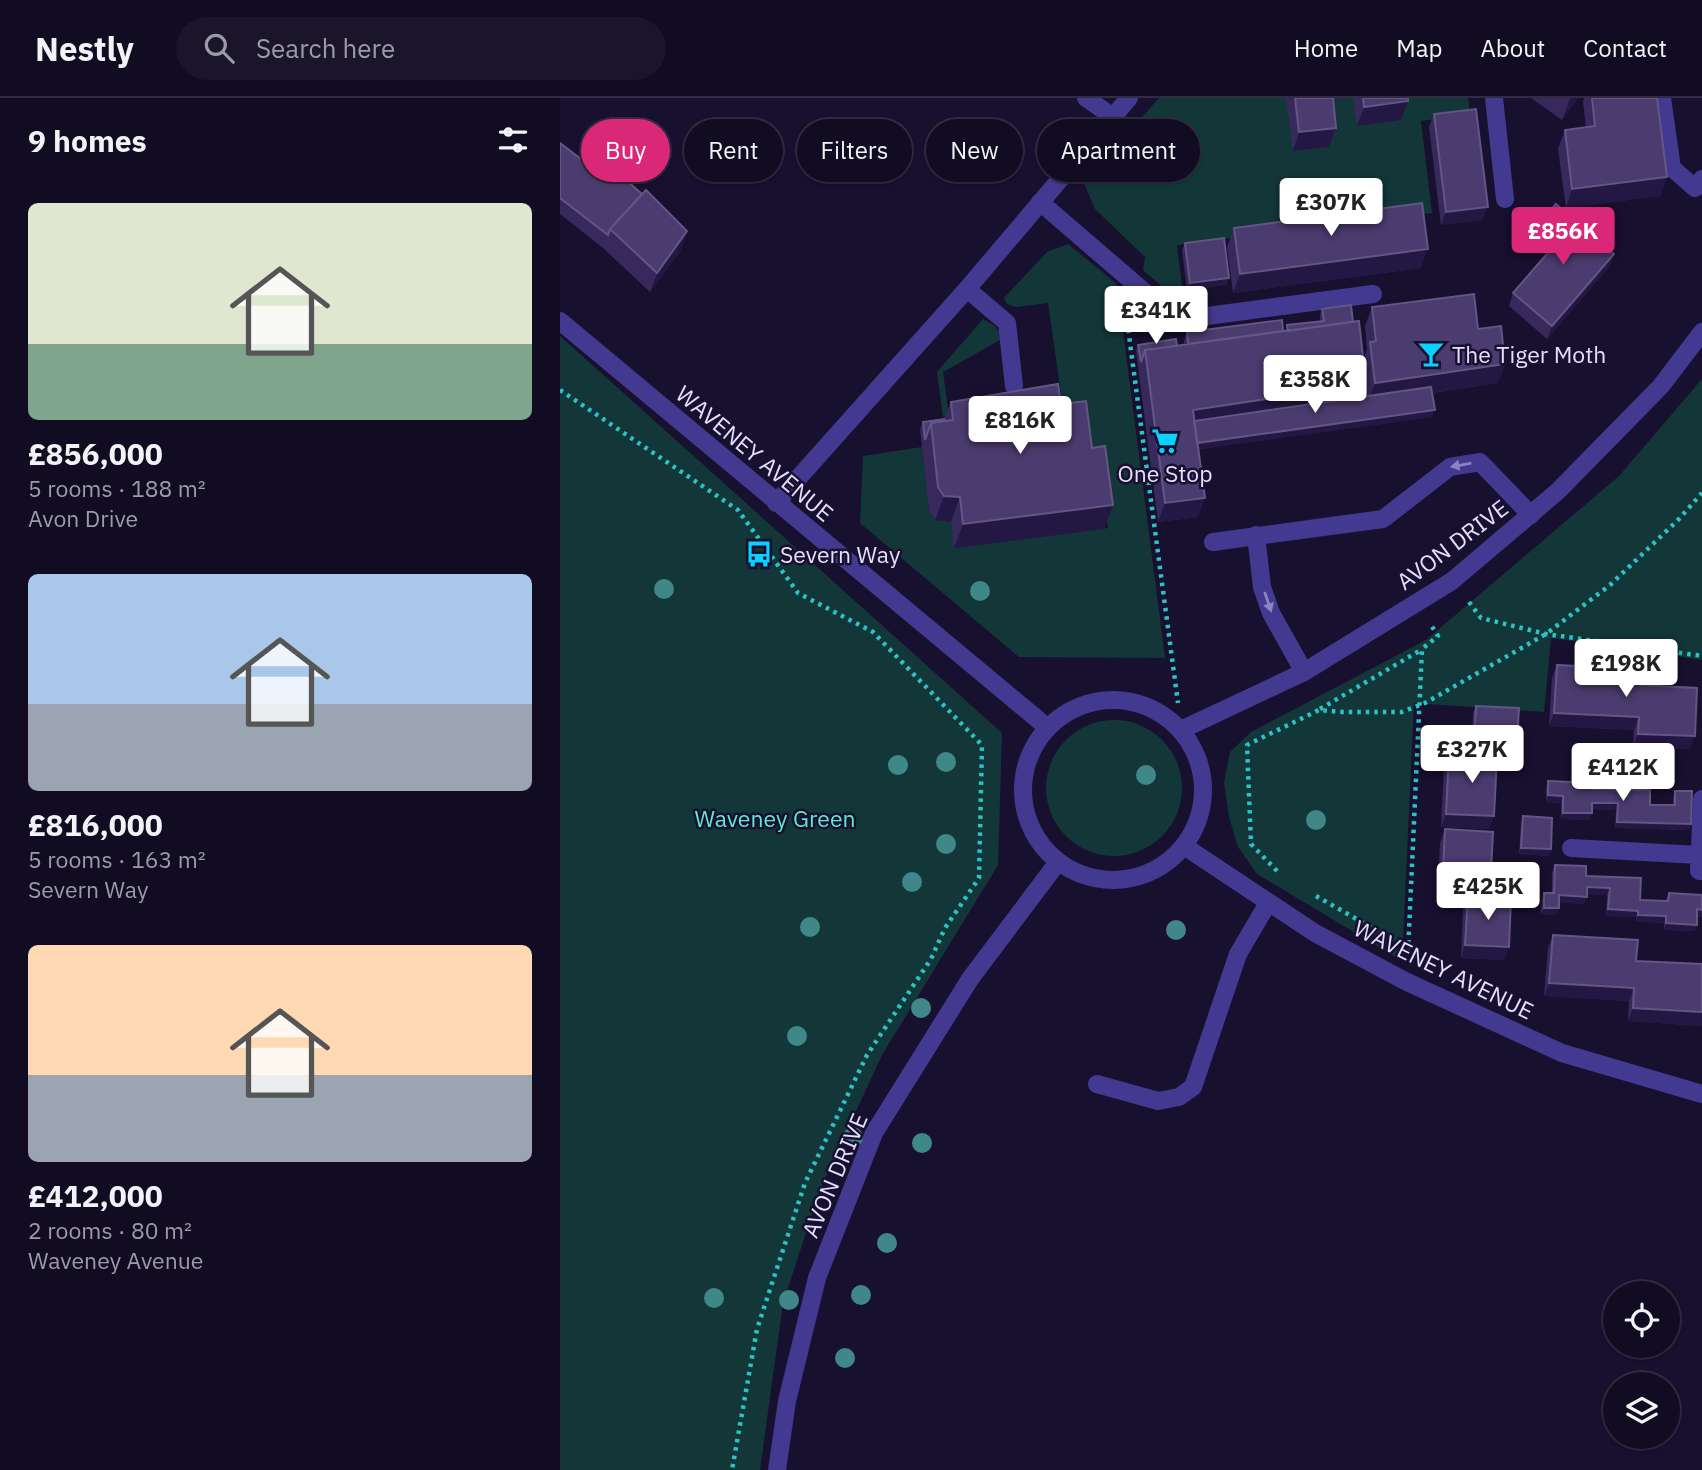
<!DOCTYPE html>
<meta charset="utf-8">
<style>
:root{--surface:#120c23;--page:#1b152b;--text:#f1f3f6;--muted:#9c9ba6;--line:#312c41;--accent:#db2777}
body{margin:0;font-family:"IBM Plex Sans",sans-serif;background:var(--page);color:var(--text);height:100vh;display:flex;flex-direction:column;font-size:26px;white-space:nowrap}
*{box-sizing:border-box;margin:0}
p{font-size:23px;color:var(--muted)}
.icon{flex:none;width:38px;height:38px;fill:none;stroke:currentColor;stroke-width:2;stroke-linecap:round;stroke-linejoin:round}
.map{position:relative;flex:1;overflow:hidden}
.drawer{display:flex;flex-direction:column;background:var(--surface);width:560px}
.drawer>*{flex:none}
.guide{position:absolute;left:21px;top:21px;width:665px;height:63px;display:flex;gap:14px}
.controls{position:absolute;left:1043px;top:1183px;display:grid;gap:14px}
.controls a{display:grid;place-items:center;width:77px;height:77px;border-radius:50%;background:var(--surface);box-shadow:0 2px 5px #0004,0 0 0 2px var(--line);font-size:35px}
.price{position:absolute;translate:-50% -60px;padding:0 16px;border-radius:7px;background:#fff;color:#222;font-size:23px;line-height:46px;filter:drop-shadow(0 2px 4px #0008)}
.price::after{content:'';position:absolute;left:50%;top:42px;width:21px;height:16px;margin-left:-10px;background:inherit;clip-path:polygon(0 0,100% 0,50% 100%)}
.price.current{background:var(--accent);color:#fff}
ul{padding:0;list-style:none}
li{display:grid;align-content:center;gap:14px;height:371px;padding:0 28px}
li span{display:grid;place-items:center;height:217px;border-radius:10px;color:#555}
li>.icon{margin-inline-start:auto}
span .icon{width:126px;height:126px;fill:#fffc;stroke-width:1}
li b{font-size:30px}
h2{display:flex;justify-content:space-between;align-items:center;height:84px;padding:0 28px;font-size:30px}
.tag{padding:0 24px;border-radius:32px;background:var(--surface);box-shadow:0 2px 5px #0004,0 0 0 2px var(--line);font-size:24px;line-height:63px}
.tag.current{background:var(--accent);color:#fff}
header{display:flex;align-items:center;gap:42px;box-sizing:border-box;height:98px;padding:0 35px;background:var(--surface);border-bottom:2px solid var(--line)}
header strong{font-size:33px}
nav{display:flex;gap:38px;margin-inline-start:auto;font-size:24px}
.search{width:490px;height:63px;background:var(--page);display:flex;align-items:center;gap:18px;box-sizing:border-box;padding:0 24px;border-radius:38px;color:var(--muted);font-size:26px}
main{display:flex;flex:1;min-height:0}
.map>svg:first-child{display:block}
.green{fill:#133739}
.lines{fill:none;stroke-linecap:round;stroke-linejoin:round}
.path{stroke:#29c3c8;stroke-width:4.5;stroke-dasharray:3.5 5;stroke-linecap:butt}
.service{stroke:#443990;stroke-width:18}
.minor{stroke:#443990;stroke-width:18}
.tertiary{stroke:#443990;stroke-width:18}
.tree{fill:#408789}
.wall{fill:#38295d;fill-rule:evenodd}
.shaded-wall{fill:#231743}
.building{fill:#4b3c6f;stroke:#635685;stroke-width:2}
.oneway{fill:#8c83c2}
.labels{text-anchor:middle;dominant-baseline:central;stroke-width:5;stroke-linejoin:round;paint-order:stroke}
.poi-label{font-size:23px;fill:#e5deff;stroke:#18102f;text-anchor:start}
.street-label{font-size:23px;fill:#e5deff;stroke:#18102f}
.park-label{font-size:23px;fill:#61e8d2;stroke:#18102f}
</style>
<header>
<strong>Nestly</strong>
<div class="search"><svg class="icon" aria-label="search" viewBox="0 0 24 24"><circle cx="10" cy="10" r="6"/><path d="M15 15l6 6"/></svg>Search here</div>
<nav><a>Home</a><a>Map</a><a>About</a><a>Contact</a></nav>
</header>
<main>
<section class="drawer">
<h2>9 homes<svg class="icon" aria-label="filters" viewBox="0 0 24 24"><path d="M4 7h16M4 17h16"/><circle cx="9" cy="7" r="2"/><circle cx="15" cy="17" r="2"/></svg></h2>
<ul>
<li><span style="background:linear-gradient(#dfe7d0 65%,#7fa58c 0)"><svg class="icon" aria-label="home" viewBox="0 0 24 24"><path d="M3 11l9-7 9 7M6 9v11h12V9"/></svg></span><div><b>£856,000</b><p>5 rooms · 188 m²</p><p>Avon Drive</p></div></li>
<li><span style="background:linear-gradient(#a9c7e8 60%,#9aa5b1 0)"><svg class="icon" aria-label="home" viewBox="0 0 24 24"><path d="M3 11l9-7 9 7M6 9v11h12V9"/></svg></span><div><b>£816,000</b><p>5 rooms · 163 m²</p><p>Severn Way</p></div></li>
<li><span style="background:linear-gradient(#ffd9b3 60%,#9aa5b1 0)"><svg class="icon" aria-label="home" viewBox="0 0 24 24"><path d="M3 11l9-7 9 7M6 9v11h12V9"/></svg></span><div><b>£412,000</b><p>2 rooms · 80 m²</p><p>Waveney Avenue</p></div></li>
</ul>
</section>
<div class="map">
<svg width="1142" height="1372" viewBox="0 0 1142 1372">
<rect width="100%" height="100%" fill="#18102f"/>
<path class="green" d="M599,0h309l2,16 -49,7 11,92 -255,32 5,41 -17,3 -22,-19 2,-13 -50,-48 -11,-26z
M508,146l49,40 48,374 -146,-1 -159,-134 3,-67 59,-9 7,64 6,9 16,2 4,26 153,-20 -8,-62 -35,-44 -17,-119 -32,4 -9,-3 -3,-6 43,-46z
M423,221l12,7 6,9 -1,5 -57,32 6,44 -6,1 -6,-45z
M0,238l442,397 -4,132 -116,190 -61,132 -38,116 -23,167h-200z
M1142,281v281l-151,-22 -7,74 -130,-9 -12,258 -145,-87 -19,-27 -9,-30 -5,-34 6,-31 21,-20 175,-92 193,-164z
M486 690a68 68 0 1 1 136 0a68 68 0 1 1-136 0Z"/>
<g class="lines">
<path class="path" d="M566,215l52,390
M0,292l178,120 60,83 75,39 109,113 -3,133 -34,50 -14,31 -64,96 -62,128 -48,146 -25,141
M909,504l12,16 65,16 156,22
M760,611l101,-59
M717,773l-26,-27 -4,-99 72,-35 23,2h60l23,-9 121,-69 64,-49 68,-65 24,-27
M756,798l60,34
M848,854l14,-303 16,-13 -7,-11"/>
<path class="service" d="M934,0l11,101
M1102,0l10,70 23,20 7,-9
M480,104l137,118 196,-26
M407,191l40,34 7,63
M696,437l6,52 9,26 33,59
M653,444l170,-23 67,-52 30,-5 51,53
M1142,701l-3,72h3
M1011,750l128,7
M537,986l61,17 21,-4 14,-10 45,-133 30,-51"/>
<path class="minor" d="M526,0l27,19
M216,405l191,-214 162,-191
M624,748l131,87 92,49 155,71 140,41"/>
<path class="tertiary" d="M0,223l488,407
M463 692a90 90 0 1 1 180 0a90 90 0 1 1-180 0Z
M621,632l123,-58 148,-91 106,-90 103,-105 41,-54
M217,1372l10,-69 30,-123 57,-145 96,-154 88,-117"/>
</g>
<g class="tree">
<circle cx="104" cy="491" r="10"/>
<circle cx="420" cy="493" r="10"/>
<circle cx="386" cy="664" r="10"/>
<circle cx="338" cy="667" r="10"/>
<circle cx="586" cy="677" r="10"/>
<circle cx="756" cy="722" r="10"/>
<circle cx="386" cy="746" r="10"/>
<circle cx="352" cy="784" r="10"/>
<circle cx="250" cy="829" r="10"/>
<circle cx="616" cy="832" r="10"/>
<circle cx="361" cy="910" r="10"/>
<circle cx="237" cy="938" r="10"/>
<circle cx="293" cy="1039" r="10"/>
<circle cx="362" cy="1045" r="10"/>
<circle cx="327" cy="1145" r="10"/>
<circle cx="301" cy="1197" r="10"/>
<circle cx="154" cy="1200" r="10"/>
<circle cx="229" cy="1202" r="10"/>
<circle cx="285" cy="1260" r="10"/>
</g>
<path class="wall" d="M726,0h58l-11,1 3,29 -7,19 -36,4z
M793,0h55l-7,22 -44,6z
M971,0h47l-16,22z
M1024,0h73l10,79 -7,19 -94,12 -8,-59 7,-19 21,-2 -3,-26z
M874,16l49,106 -42,5 -12,-98z
M0,45l121,107 -31,42 -47,-44 -43,-34z
M979,125l75,31 -5,13 -62,72 -38,-33 4,-13 37,-43 -15,-13z
M674,130l187,40 -188,25 -6,-46z
M625,145l44,35 -3,7 -39,5 -5,-40z
M812,209l106,22 27,35 -7,19 -66,10v24l-234,32v68l-40,5 -22,-171 2,-6h45l4,-13 98,-1 2,-6 33,-4v-6l2,-6 31,13 10,39 4,-12 -2,-23zM806,286l1,12 -6,1z
M391,304l110,2 43,125 -150,19 -3,-26 -16,-2 -6,-9 -9,-82 3,-7 21,-3z
M997,567l83,20 50,64 -57,-2 1,-17 -85,-4 3,-48z
M916,608l38,57h-17l-3,53 -5,13 -48,-2 3,-60 5,-13 22,1 2,-42z
M988,683l45,8 57,16h23v-7l2,-7 16,33 -2,6 -74,-2 1,-18 -24,-1 -2,11 -29,-1v-16l-15,-1v-14z
M963,718l28,33 -2,7 -30,-2 2,-31z
M885,731l43,68 16,63 -43,-2 2,-49 2,-5 -28,-1 3,-60z
M995,767l31,11 54,24 26,1 3,-8 33,2v22l-5,-1v9l-3,6 -30,-1v-7l-28,-2v-4l-30,-1 1,-21 -20,-1 -3,10 -25,-2v6l-3,7 -15,-1 1,-14 2,-7h8v-21z
M993,837l83,26 66,3v62l-74,-5 1,-20 -85,-5 4,-48z"/>
<path class="shaded-wall" d="M1011,0h7l-16,22 7,-19z
M848,3l-7,19 -44,6 7,-19z
M776,30l-7,19 -36,4 6,-19z
M1107,79l-7,19 -94,12 6,-19z
M928,109l-5,13 -42,5 5,-13z
M127,133l-6,19 -31,42 7,-19z
M868,151l-7,19 -188,25 7,-19z
M1054,156l-5,13 -62,72 5,-13z
M669,180l-3,7 -39,5 3,-7z
M945,266l-7,19 -130,19 7,-19z
M806,286l-7,19 -170,25 4,-18z
M875,312l-3,7 -243,34 2,-7z
M384,398l16,1 -9,25 -16,-2z
M645,400l-7,19 -40,5 7,-19z
M553,407l-9,24 -150,19 9,-24z
M994,615l85,4 -5,13 -85,-4z
M1078,636l57,2 -5,13 -57,-2z
M913,657l43,2 -2,6 -44,-1z
M988,697l15,1 -2,7 -15,-1z
M1032,705h26l-2,7 -26,-1z
M1003,715h29l-2,7 -29,-1z
M886,716l48,2 -5,13 -48,-2z
M1057,724l74,2 -2,6 -74,-2z
M961,750l30,1 -2,7 -30,-2z
M1027,789l23,1 -3,7 -22,-1z
M882,791l48,3 -5,13 -17,-9 -3,8 -28,-1z
M999,797l28,2 -3,7 -28,-2z
M984,810h15l-3,7 -15,-1z
M1048,811l30,2 -2,6 -30,-1z
M1137,811l5,1v7l-7,-1z
M1078,817l28,1 -2,7 -28,-2z
M1106,825l31,2 -3,6 -30,-1z
M905,847l44,2 -5,13 -43,-2z
M989,885l85,5 -5,13 -85,-5z
M1073,910l69,4v14l-74,-5z"/>
<path class="building" d="M735,0h38l3,30 -37,4z
M803,0h45v3l-44,6z
M1032,0h65l10,79 -95,12 -7,-59 30,-4z
M916,11l12,98 -42,5 -12,-98z
M0,45l25,19 8,-11 49,43 -32,35 -2,6 -48,-37z
M86,92l41,41 -30,42 -47,-44z
M862,105l6,46 -188,25 -6,-46z
M996,106l58,50 -62,72 -39,-33 46,-53 -20,-17z
M664,140l5,40 -39,5 -5,-40z
M914,196l4,35 23,-3 4,38 -130,19 -5,-41 6,-1 -4,-34z
M791,207l2,17 -65,9 -1,-6 37,-4 -2,-12z
M722,222l1,11 -95,13 -1,-12z
M799,223l7,63 -173,26 12,88 -40,5 -20,-153z
M616,241l1,7 -32,4 -4,12 -3,-17z
M498,286l3,20 25,-3 6,47 13,-2 8,59 -150,19 -3,-27 -16,-1 -6,-9 -7,-64 22,-3 -2,-18z
M871,289l4,23 -238,33 -3,-22z
M384,321l1,2 -14,2 -6,17 -2,-18z
M997,567l84,4 -1,16 57,3 -2,48 -57,-2 1,-17 -85,-4z
M916,608l43,2 -3,49 -43,-2z
M889,656l48,2 -3,60 -48,-2z
M988,683l45,2v6l57,1v15h25v-14h17l-1,33 -74,-2 1,-19h-26v10h-29v-17l-15,-1z
M963,718l29,2 -1,31 -30,-1z
M885,731l48,3 -3,60 -48,-3z
M995,767l31,1v10l55,2 -1,22 28,1 1,-8 33,2v15l-5,-1v16l-31,-2v-7l-28,-1v-4l-30,-2 2,-21 -23,-1v10l-28,-2v13h-15v-15h10z
M908,798l43,2 -2,49 -44,-2z
M993,837l85,5 -2,21 66,3v48l-69,-4 1,-20 -85,-5z"/>
<defs><path id="oneway-solid" d="M-6-.8H1V-3.2L6.5 0L1 3.2V.8H-6Z" transform="scale(1.75)"/></defs>
<g class="oneway">
<use href="#oneway-solid" transform="translate(901 367) rotate(170)"/>
<use href="#oneway-solid" transform="translate(708 504) rotate(71)"/>
</g>
<defs>
<g id="bar-bare" transform="scale(2.1)"><path d="M-6-5H6L.8 .8V4.5H3.5V6h-7V4.5H-.8V.8Z" fill="#0ad1ff" stroke="#18102f" stroke-width="2.5" paint-order="stroke"/></g>
<g id="supermarket-bare" transform="scale(2.1)"><path d="M-6-5.5h2.5l.6 2H6L4.5 2H-2.5L-4.4-4H-6ZM-1.5 3.2a1.3 1.3 0 1 0 .1 0ZM3 3.2a1.3 1.3 0 1 0 .1 0Z" fill="#0ad1ff" stroke="#18102f" stroke-width="2.5" paint-order="stroke"/></g>
<g id="bus-bare" transform="scale(2.1)"><path d="M-5-6H5V4H4V6H2V4H-2V6H-4V4H-5ZM-3.5-4V0h7V-4ZM-3.5 1.2v1.5H-2V1.2ZM2 1.2v1.5H3.5V1.2Z" fill="#0ad1ff" stroke="#18102f" stroke-width="2.5" paint-order="stroke"/></g>
</defs>
<g fill-rule="evenodd">
<use href="#bar-bare" x="871" y="256"/>
<use href="#supermarket-bare" x="605" y="343"/>
<use href="#bus-bare" x="199" y="456"/>
</g>
<g class="labels">
<g class="poi-label">
<text x="892" y="256">The Tiger Moth</text>
<text x="605" y="375" text-anchor="middle">One Stop</text>
<text x="220" y="456">Severn Way</text>
</g>
<g class="street-label">
<text transform="translate(195 355) rotate(40)">WAVENEY AVENUE</text>
<text transform="translate(892 446) rotate(-37)">AVON DRIVE</text>
<text transform="translate(884 871) rotate(26)">WAVENEY AVENUE</text>
<text transform="translate(274 1077) rotate(-67)">AVON DRIVE</text>
</g>
<g class="park-label">
<text x="215" y="720">Waveney Green</text>
</g>
</g>
</svg>
<div class="controls">
<a><svg class="icon" aria-label="locate" viewBox="0 0 24 24"><circle cx="12" cy="12" r="6"/><path d="M12 2v4M12 18v4M2 12h4M18 12h4"/></svg></a>
<a><svg class="icon" aria-label="layers" viewBox="0 0 24 24"><path d="M12 4l9 5-9 5-9-5zM3 14l9 5 9-5"/></svg></a>
</div>
<b class="price" style="left:771px;top:140px">£307K</b>
<b class="price current" style="left:1003px;top:169px">£856K</b>
<b class="price" style="left:596px;top:248px">£341K</b>
<b class="price" style="left:755px;top:317px">£358K</b>
<b class="price" style="left:460px;top:358px">£816K</b>
<b class="price" style="left:1066px;top:601px">£198K</b>
<b class="price" style="left:912px;top:687px">£327K</b>
<b class="price" style="left:1063px;top:705px">£412K</b>
<b class="price" style="left:928px;top:824px">£425K</b>
<div class="guide">
<a class="tag current">Buy</a>
<a class="tag">Rent</a>
<a class="tag">Filters</a>
<a class="tag">New</a>
<a class="tag">Apartment</a>
</div>
</div>
</main>
